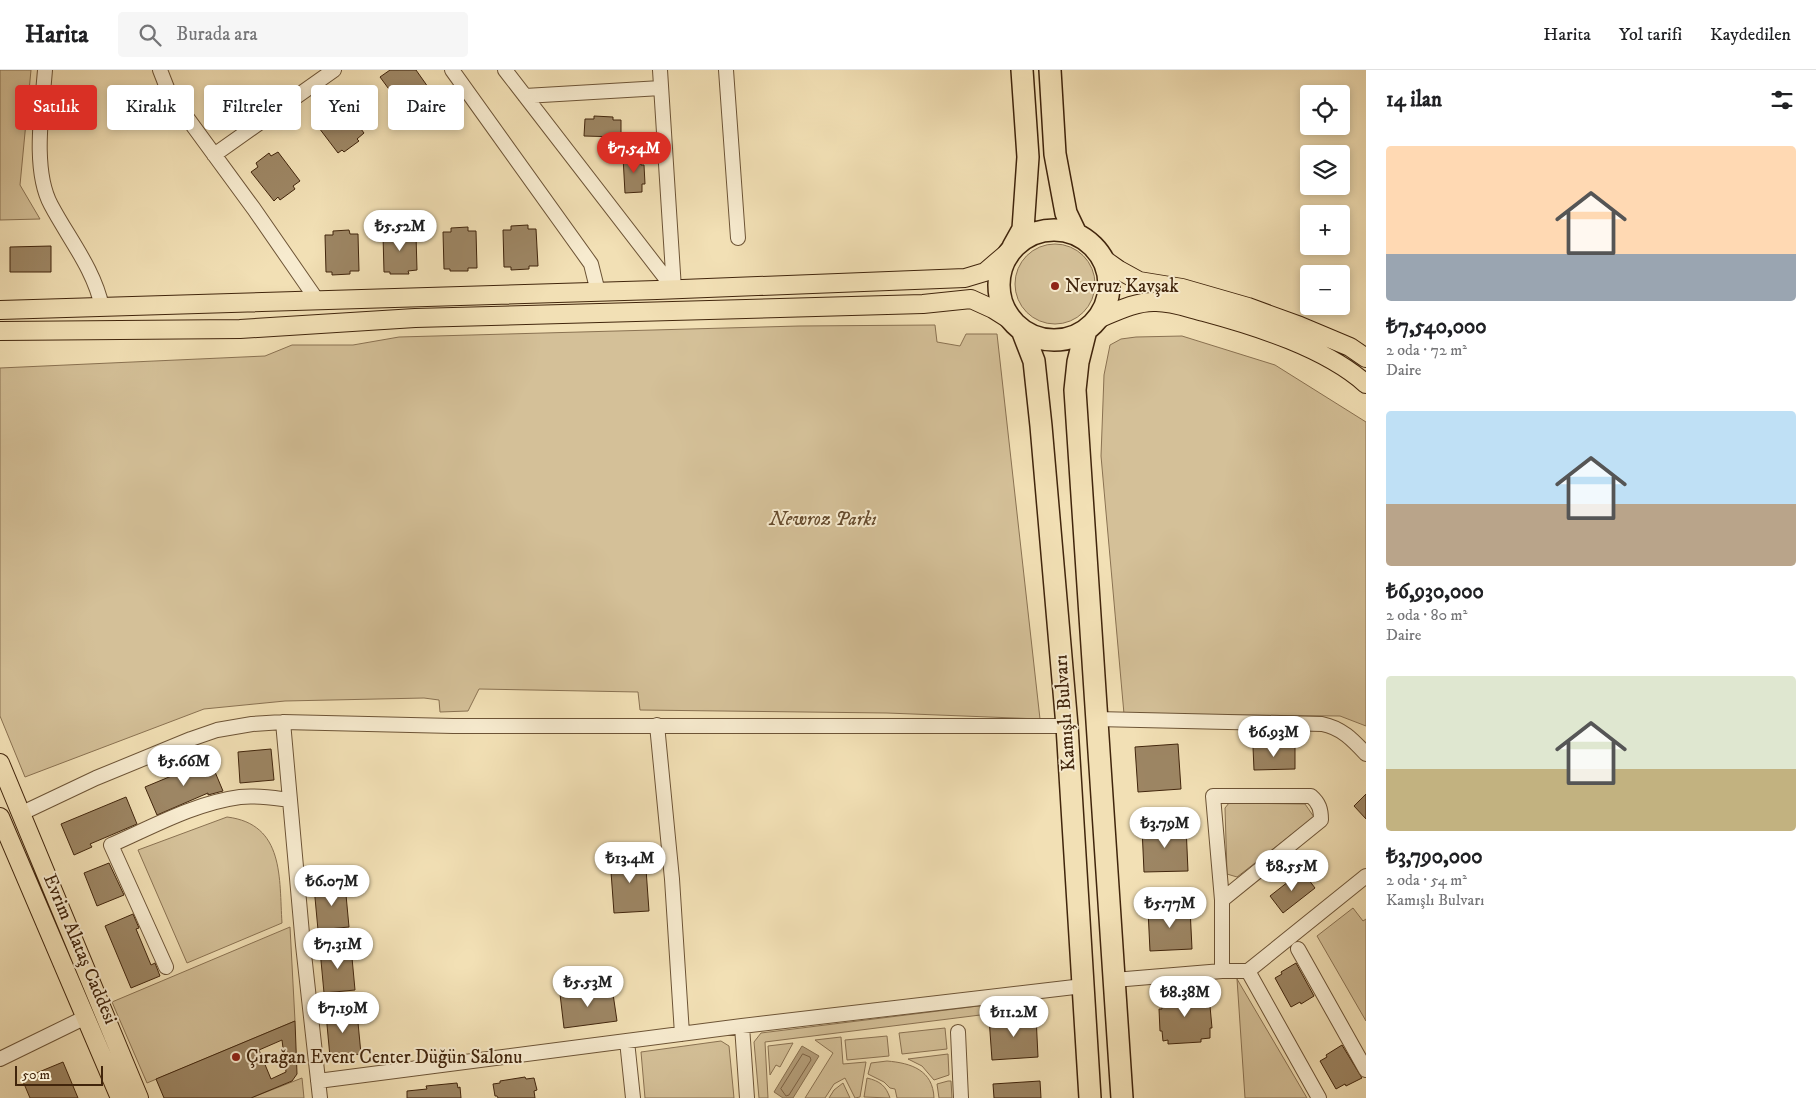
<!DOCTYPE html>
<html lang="tr">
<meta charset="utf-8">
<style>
:root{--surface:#fff;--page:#f6f6f6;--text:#202124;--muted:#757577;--line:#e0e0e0;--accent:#d93025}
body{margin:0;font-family:"IM FELL DW Pica",serif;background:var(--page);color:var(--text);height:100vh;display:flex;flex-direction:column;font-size:19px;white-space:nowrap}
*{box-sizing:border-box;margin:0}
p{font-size:16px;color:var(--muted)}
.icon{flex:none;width:28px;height:28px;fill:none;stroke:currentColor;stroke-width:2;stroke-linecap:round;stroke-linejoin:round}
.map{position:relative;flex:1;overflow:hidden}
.side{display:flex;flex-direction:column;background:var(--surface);width:450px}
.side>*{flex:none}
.top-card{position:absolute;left:15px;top:15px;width:475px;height:45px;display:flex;gap:10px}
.buttons{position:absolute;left:1300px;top:15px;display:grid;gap:10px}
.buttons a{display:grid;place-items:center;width:50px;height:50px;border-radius:5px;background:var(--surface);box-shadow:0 2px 8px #0003;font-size:25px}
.scale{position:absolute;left:15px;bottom:12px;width:88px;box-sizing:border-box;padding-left:5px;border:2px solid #41250c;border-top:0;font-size:14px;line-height:18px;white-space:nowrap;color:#41250c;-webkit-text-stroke:4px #f7ebcf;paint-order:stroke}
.price{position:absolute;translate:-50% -42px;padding:0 11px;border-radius:18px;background:#fff;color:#222;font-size:16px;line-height:32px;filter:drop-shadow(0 1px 2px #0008)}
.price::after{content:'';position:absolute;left:50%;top:30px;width:15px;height:11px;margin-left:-8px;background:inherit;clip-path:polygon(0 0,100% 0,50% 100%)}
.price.selected{background:var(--accent);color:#fff}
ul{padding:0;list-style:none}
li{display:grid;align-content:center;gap:10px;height:265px;padding:0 20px}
li span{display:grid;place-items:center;height:155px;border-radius:5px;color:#555}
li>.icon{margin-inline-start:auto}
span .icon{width:90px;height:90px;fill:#fffc;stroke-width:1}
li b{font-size:21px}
h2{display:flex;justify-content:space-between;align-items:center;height:60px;padding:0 20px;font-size:21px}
.pill{padding:0 18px;border-radius:5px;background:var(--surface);box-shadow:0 2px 8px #0003;font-size:18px;line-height:45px}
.pill.selected{background:var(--accent);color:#fff}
header{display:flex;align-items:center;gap:30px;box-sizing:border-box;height:70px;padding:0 25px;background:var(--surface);border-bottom:1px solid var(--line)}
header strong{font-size:24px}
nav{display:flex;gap:28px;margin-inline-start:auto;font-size:18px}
.search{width:350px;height:45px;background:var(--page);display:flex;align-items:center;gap:12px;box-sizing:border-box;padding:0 18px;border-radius:5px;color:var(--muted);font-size:19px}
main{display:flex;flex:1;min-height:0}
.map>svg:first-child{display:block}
.green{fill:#d4c098;stroke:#8a7252}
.water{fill:#b6a07c;stroke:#876f4f}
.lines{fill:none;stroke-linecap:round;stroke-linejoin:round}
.shore{stroke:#7c6244;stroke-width:1}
.building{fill:#9d8664;stroke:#41250c;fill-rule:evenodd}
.minor-casing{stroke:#6d5436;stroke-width:16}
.major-casing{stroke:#41250c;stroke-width:20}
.highway-casing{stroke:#41250c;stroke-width:24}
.minor{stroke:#f7ebcf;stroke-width:14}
.major{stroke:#f2e0b5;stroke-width:18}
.highway{stroke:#f2e0b5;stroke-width:21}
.poi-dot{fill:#8f2418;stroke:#f7ebcf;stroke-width:2}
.labels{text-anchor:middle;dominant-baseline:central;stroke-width:4;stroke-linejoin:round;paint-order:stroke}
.poi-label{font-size:19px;fill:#41250c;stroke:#f7ebcf;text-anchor:start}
.park-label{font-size:19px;font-style:italic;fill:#664c2f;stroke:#f7ebcf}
.street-label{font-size:19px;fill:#41250c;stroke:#f7ebcf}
</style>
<header>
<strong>Harita</strong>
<div class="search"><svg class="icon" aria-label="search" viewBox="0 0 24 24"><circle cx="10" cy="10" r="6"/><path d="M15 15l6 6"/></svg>Burada ara</div>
<nav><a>Harita</a><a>Yol tarifi</a><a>Kaydedilen</a></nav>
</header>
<main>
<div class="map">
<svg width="1366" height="1028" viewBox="0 0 1366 1028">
<rect width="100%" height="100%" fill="#f2e0b5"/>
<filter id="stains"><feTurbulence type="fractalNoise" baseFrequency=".004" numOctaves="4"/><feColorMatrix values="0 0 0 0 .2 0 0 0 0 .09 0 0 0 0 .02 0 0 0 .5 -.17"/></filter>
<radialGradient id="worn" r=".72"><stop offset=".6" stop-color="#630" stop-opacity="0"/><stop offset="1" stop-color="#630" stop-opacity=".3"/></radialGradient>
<path class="green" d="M0,0h31l-11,115 20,34 -40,1z
M1015 214a40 40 0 1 1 80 0a40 40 0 1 1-80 0Z
M935,255l2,17 23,4 6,-12h31l43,385 -153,-6 -247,-3 -2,-18 -159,-3 -11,22 -28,1 -1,-12 -15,-2 -139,3 -81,8 -179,68 -25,-61v-348l265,-12 27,-11h61l46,-8 400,-11z
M1182,266l93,29 91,57v304l-26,-10 -216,-2 -23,-258 3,-81 6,-30 11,-6 15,-2z
M1229,733l76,1 9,13 -77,60 -10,-3 -2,-66z
M227,747c58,7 52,62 55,106l-95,40 -49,-113z
M1353,838l10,13 3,-2v102l-49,-85z
M290,857l5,94 -148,62 -35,-81z
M1237,909l70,119h-62z
M1035,929l1,9 -271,34 3,56h-9l-5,-56 7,-9z
M945,958l2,21 -45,5 -3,-21z
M887,966l2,20 -42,4 -2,-20z
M841,967l2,27 23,-2 -6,35 -5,1 -10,-20 -11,6 -9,14h-20l28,-45 -18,-13z
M721,971l8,5 5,52h-89l-4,-46z
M793,973l-13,24 -4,-2 -6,10 -2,-29z
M948,984l1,21 -15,5 -12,-14 -14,-7z
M887,991c24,2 46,9 47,37h-37l-2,-9 -5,-1 -6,-6 -16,-8 3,-11z
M302,1008l2,20h-53z
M867,1008c13,3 19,8 23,20l-26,-1z
M948,1011h3l1,17h-13l-2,-14z
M843,1013l7,15h-21l5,-8z"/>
<path class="water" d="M802,976l17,10 -26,42h-10l-9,-6z"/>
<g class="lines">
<path class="shore" d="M803,984l7,3 1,3 -22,35 -3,1 -5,-7z"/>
</g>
<path class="building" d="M390,0h26l12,17 -7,5 2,2 -15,11 -1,-2 -5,4 -22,-30z
M342,34l22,29 -7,6 2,2 -15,11 -2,-2 -4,3 -22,-29 6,-5 -2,-4 13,-10 2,4z
M594,46l19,1v3h8v17l-37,-1 1,-17h9z
M278,82l22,29 -7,5 2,3 -15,11 -2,-3 -4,4 -23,-29 7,-5 -2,-4 13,-10 2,3z
M640,85l1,10h3l1,19h-3v8l-17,1 -2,-36z
M528,155v4h8l2,37h-9v3l-18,1v-3h-7l-1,-37h8v-4z
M468,157v4h8l1,37h-9v3h-18v-2h-6l-1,-37h8v-4z
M349,160l1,4h8l1,37h-9v3l-18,1v-3h-6l-1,-37h8v-4z
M391,160h17v4h8l1,36 -9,1 1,3h-19v-2h-6l-1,-37h8z
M51,176v26h-41v-25z
M1178,674l3,45 -43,3 -3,-45z
M1295,676v23l-41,1 -1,-23z
M271,679l3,31 -34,3 -2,-31z
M210,690l13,31 -15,4v-2l-51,22 -12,-28z
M1366,724v25l-12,-13z
M126,727l11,27 -47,20 2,3 -18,8 -13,-31z
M1186,756l2,45 -44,1 -2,-44z
M645,785l4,56 -35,2 -4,-55z
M109,793l15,32 -27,11 -13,-33z
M1302,801l13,17 -32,25 -13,-17z
M345,814l4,43 -31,3 -4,-43z
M1190,838l2,41 -42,2 -2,-41z
M133,844l6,14 -3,1 15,36 4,-2 5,13 -29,12 -26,-62z
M351,877l4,43 -31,3 -4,-43z
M1296,893l18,33 -13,8 -1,-2 -9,5 -16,-29 7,-4 -1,-2z
M612,917l5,34 -53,7 -4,-34z
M1198,921l1,4h7v11h4l2,22h-2v10l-9,1v3l-33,2v-4l-5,1 -1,-10h-2l-1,-22h3l-1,-12 7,-1 -1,-3z
M357,942l4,42 -31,3 -4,-43z
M1036,946l2,41 -46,3 -3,-42z
M295,951l2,53 -5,7 -41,17h-87l-8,-19zM282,970l4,32 -15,7 -12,-29z
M1342,975l20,33 -16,8 -1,-2 -9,5 -16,-28 7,-4 -1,-2z
M63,992l15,36h-48l-8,-19z
M525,1007l1,2 8,-1 3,12 -3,1 1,7h-37l-1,-2h-2l-2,-12 7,-1v-2z
M1040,1011l1,17h-47l-1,-14z
M457,1013l1,5 2,-1 1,11h-54v-7l20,-2 -1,-3z"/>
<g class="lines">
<g class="minor-casing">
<path id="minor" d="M45,0c-3,39 -13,100 6,135 18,34 43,64 51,102
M160,0l9,23 85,116 63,91
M452,0l139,194 7,28
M505,0l169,219
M660,0l14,219
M726,0l12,168
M525,26l136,-8
M214,85l120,-85
M1096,649l226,5c20,4 31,16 44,30
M283,652l20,223 17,153
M657,655l15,154 10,155
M20,744l76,-36 95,-39 26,-9 35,-6 31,-2 170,4h614
M1222,830l99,-80c0,-11 -2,-17 -10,-24h-98l9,104v71
M1298,879l68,121
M166,897l-55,-122c41,-18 84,-42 129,-48 17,-2 34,1 50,3
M1248,901l71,127
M1114,910l108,-9h26l118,-95
M742,956l5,72
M958,962l3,66
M627,971l6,57
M0,989l86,-42
M318,1011l424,-55 341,-40"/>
</g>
<g class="major-casing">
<path id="major" d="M1102,188l17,12 20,11 43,7 66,19 52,19 50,21 16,11
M0,240l657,-20 308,-12 20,-6 27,-23
M1098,249c17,-7 38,-18 58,-17 16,0 32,6 48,10 52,14 122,36 162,72
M0,261l240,-2 175,-11 508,-14 48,-5 22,10 19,12
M0,693l139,335
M0,747l120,281"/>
</g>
<g class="highway-casing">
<path id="highway" d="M1050,0l5,84 11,59 10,21
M999 215a55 55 0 1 1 110 0a55 55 0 1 1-110 0Z
M1013,177l10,-18 5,-72 -6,-87
M1022,260l12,31 7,65 26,300 23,372
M1086,260l-8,32 -3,28 47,708"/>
</g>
<use href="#minor" class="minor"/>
<use href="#major" class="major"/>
<use href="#highway" class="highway"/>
</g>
<g class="poi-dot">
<circle cx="1055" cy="216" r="5"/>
<circle cx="236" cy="987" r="5"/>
</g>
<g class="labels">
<g class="poi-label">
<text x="1065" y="216">Nevruz Kavşak</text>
<text x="246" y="987">Çırağan Event Center Düğün Salonu</text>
</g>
<g class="park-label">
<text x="823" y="449">Newroz Parkı</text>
</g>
<g class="street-label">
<text transform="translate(1065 643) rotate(-94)">Kamışlı Bulvarı</text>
<text transform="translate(80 879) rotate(67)">Evrim Alataş Caddesi</text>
</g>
</g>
<rect width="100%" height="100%" filter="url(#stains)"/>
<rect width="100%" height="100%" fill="url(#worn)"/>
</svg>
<div class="buttons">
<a><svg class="icon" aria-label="locate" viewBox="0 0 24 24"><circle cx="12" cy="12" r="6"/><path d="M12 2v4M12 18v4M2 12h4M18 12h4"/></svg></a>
<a><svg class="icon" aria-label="layers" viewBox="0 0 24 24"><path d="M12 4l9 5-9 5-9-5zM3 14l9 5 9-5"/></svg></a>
<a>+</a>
<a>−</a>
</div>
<div class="scale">50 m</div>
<b class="price selected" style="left:634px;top:104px">₺7.54M</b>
<b class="price" style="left:400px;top:182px">₺5.52M</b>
<b class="price" style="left:1274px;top:688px">₺6.93M</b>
<b class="price" style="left:184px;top:717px">₺5.66M</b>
<b class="price" style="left:1165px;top:779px">₺3.79M</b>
<b class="price" style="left:630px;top:814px">₺13.4M</b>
<b class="price" style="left:1292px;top:822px">₺8.55M</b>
<b class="price" style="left:332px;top:837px">₺6.07M</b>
<b class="price" style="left:1170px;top:859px">₺5.77M</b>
<b class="price" style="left:338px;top:900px">₺7.31M</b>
<b class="price" style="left:588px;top:938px">₺5.53M</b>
<b class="price" style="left:1185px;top:948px">₺8.38M</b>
<b class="price" style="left:343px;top:964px">₺7.19M</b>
<b class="price" style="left:1014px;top:968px">₺11.2M</b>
<div class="top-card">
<a class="pill selected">Satılık</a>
<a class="pill">Kiralık</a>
<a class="pill">Filtreler</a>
<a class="pill">Yeni</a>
<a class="pill">Daire</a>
</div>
</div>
<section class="side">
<h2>14 ilan<svg class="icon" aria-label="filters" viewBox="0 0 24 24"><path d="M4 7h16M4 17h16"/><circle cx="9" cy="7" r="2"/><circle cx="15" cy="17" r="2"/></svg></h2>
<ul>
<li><span style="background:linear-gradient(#ffd9b3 70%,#9aa5b1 0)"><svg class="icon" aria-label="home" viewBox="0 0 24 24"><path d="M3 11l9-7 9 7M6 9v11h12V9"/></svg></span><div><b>₺7,540,000</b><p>2 oda · 72 m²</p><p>Daire</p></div></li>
<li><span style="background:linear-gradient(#bfe0f5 60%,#b9a48a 0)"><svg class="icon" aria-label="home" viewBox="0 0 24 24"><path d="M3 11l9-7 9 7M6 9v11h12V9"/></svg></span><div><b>₺6,930,000</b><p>2 oda · 80 m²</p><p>Daire</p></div></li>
<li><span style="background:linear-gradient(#dfe7d0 60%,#c2b280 0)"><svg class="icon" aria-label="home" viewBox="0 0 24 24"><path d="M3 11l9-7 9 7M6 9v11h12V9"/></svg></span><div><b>₺3,790,000</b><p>2 oda · 54 m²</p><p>Kamışlı Bulvarı</p></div></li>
</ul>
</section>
</main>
